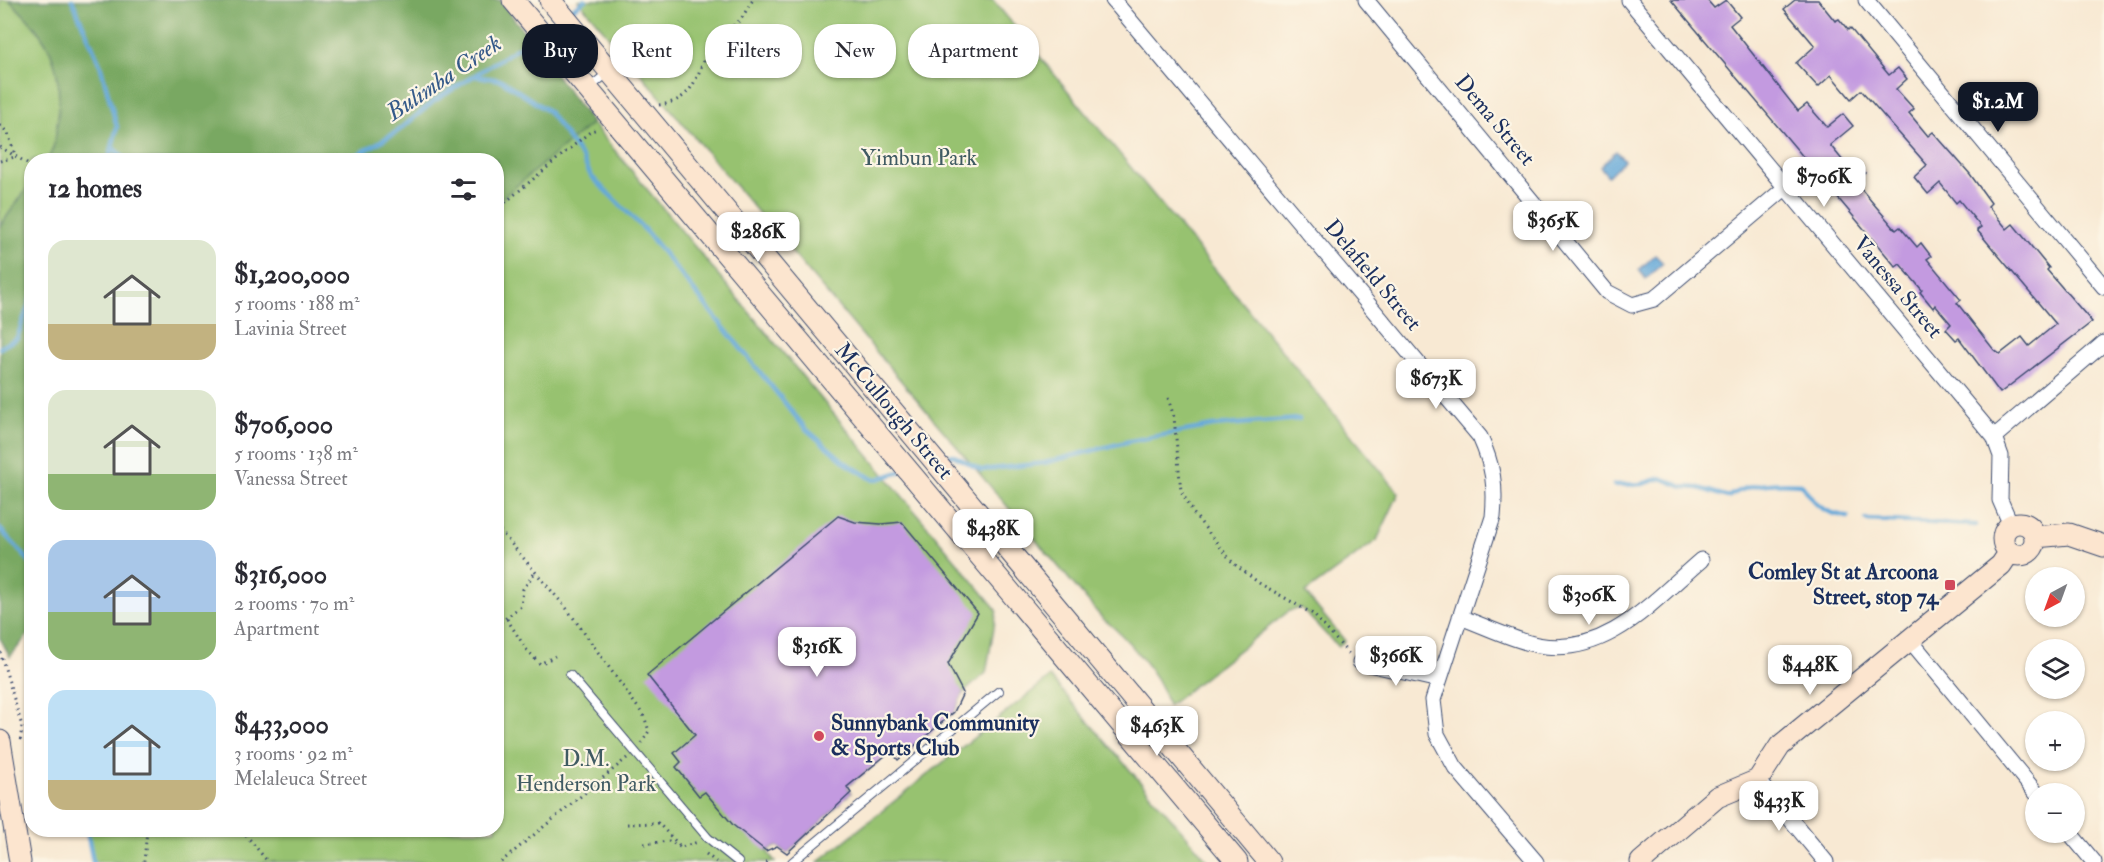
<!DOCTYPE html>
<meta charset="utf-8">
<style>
:root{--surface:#fff;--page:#f7f7f7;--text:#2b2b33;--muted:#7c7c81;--accent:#111827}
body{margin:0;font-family:"IM FELL Double Pica",serif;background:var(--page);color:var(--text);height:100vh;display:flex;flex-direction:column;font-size:22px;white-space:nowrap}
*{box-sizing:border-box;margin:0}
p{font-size:20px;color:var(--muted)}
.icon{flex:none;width:33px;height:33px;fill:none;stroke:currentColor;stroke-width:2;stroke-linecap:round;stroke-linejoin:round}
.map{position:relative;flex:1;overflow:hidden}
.side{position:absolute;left:24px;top:153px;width:480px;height:684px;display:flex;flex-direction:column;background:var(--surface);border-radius:24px;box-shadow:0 2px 4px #0004}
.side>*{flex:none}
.guide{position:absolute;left:522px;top:24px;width:570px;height:54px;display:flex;gap:12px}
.needle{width:39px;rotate:221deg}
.buttons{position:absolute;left:2025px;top:567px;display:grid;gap:12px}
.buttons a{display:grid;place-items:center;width:60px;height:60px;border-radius:50%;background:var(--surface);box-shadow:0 2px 4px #0004;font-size:30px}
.price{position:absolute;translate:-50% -51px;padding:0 14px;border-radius:12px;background:#fff;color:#222;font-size:20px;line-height:39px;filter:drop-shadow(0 2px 3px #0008)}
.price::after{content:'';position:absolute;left:50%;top:36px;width:18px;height:14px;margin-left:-9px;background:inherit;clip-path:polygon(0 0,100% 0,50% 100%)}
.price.on{background:var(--accent);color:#fff}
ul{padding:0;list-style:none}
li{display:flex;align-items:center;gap:18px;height:150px;padding:0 24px}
li span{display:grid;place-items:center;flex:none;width:168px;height:120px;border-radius:18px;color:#555}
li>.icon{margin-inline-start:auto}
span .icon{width:72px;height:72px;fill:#fffc;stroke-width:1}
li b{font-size:26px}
h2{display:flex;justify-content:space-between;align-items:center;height:72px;padding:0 24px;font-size:26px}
.pill{padding:0 21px;border-radius:24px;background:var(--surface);box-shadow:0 2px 4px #0004;font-size:21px;line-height:54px}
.pill.on{background:var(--accent);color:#fff}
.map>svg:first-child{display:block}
.green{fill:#97c26f;stroke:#597866;stroke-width:1.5}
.forest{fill:#79a862;stroke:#4a6c60;stroke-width:1.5}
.water{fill:#63a8d9;stroke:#3f6c9c;stroke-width:1.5}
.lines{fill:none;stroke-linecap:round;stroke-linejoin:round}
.stream{stroke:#63a8d9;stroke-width:4.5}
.building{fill:#c39ae0}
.lane-casing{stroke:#3c4b70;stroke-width:10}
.street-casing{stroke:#3c4b70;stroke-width:17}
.secondary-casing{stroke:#3c4b70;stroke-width:23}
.path{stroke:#3c4b70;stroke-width:3;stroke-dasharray:1.5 4.5;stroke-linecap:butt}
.lane{stroke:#fff;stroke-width:8}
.street{stroke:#fff;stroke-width:15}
.secondary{stroke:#fce5cf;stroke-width:21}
.poi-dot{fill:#d1495b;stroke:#fcf5e5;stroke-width:2}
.labels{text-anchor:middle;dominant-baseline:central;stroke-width:4.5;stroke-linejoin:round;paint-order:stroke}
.street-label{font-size:22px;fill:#1b2f5e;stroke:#fcf5e5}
.park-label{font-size:22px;fill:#405b63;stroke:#fcf5e5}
.poi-label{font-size:22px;font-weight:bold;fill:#1b2f5e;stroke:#fcf5e5;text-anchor:end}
.water-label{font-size:24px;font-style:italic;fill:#345989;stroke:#fcf5e5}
</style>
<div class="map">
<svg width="2104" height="862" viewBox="0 0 2104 862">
<rect width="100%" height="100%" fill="#fcf5e5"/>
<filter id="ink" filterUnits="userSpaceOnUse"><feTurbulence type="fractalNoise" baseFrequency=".0167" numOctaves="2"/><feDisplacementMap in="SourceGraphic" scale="12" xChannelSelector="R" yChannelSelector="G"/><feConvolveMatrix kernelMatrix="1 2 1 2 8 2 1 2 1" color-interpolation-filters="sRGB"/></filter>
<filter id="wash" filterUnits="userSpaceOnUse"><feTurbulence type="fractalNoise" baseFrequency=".008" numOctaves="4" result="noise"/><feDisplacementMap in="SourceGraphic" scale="24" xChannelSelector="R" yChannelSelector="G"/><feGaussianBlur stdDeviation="1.35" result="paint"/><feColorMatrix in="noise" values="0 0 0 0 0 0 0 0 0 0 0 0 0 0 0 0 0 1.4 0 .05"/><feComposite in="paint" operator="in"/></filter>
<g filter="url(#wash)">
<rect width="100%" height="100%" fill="#f8e9d3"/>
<path class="green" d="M0,0h9c40,38 54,61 49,117 -2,16 -2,30 -11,43h-15l-1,23 -31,43z
M578,0h415l406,493 -22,47 -72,53 40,48 -7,6 -37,-39 -12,3 -121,95c-7,-30 -42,-70 -66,-88z
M592,123l405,487 -11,63 -23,20 -9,19 -56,48 -7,-9 -44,36 4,6 -64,60 -10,-7 -10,5 8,11h-682l-6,-32h409l1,-629z
M1050,677l159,185h-391z"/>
<path class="forest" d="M9,0h491l92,123 -95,79 -1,-42h-449c9,-13 9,-27 11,-43 5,-56 -9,-79 -49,-117z
M31,183l1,447 -22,27 -10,-19v-412z"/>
<path class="water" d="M1616,151l8,9 -16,16 -8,-9z
M1655,255l8,8 -17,16 -7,-9z"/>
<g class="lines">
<path class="stream" d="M72,0l28,64 17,63 -8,33
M568,12l17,-12
M544,30l15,-11
M475,76l26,4 47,31 35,48 8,17 53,53 162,200 40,34 28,17 26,-8
M112,147l14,13
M349,160l49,-29 36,-30 101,-64
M0,348l17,-10 15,-42
M939,459l14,-4 28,15 63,-7 86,-22 83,-15 86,-7
M1614,485l28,-1 19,-6 22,9 16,1 29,9c20,-14 48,-15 73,-13 14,22 21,28 47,33
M1866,520l110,5
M0,529l32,35
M87,830l6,32"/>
</g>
<g id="blocks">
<path class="building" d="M1671,0h36l7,8 12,-8 14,17 -10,8 68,86 9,-7 20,23 16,-13 10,12 -23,19 18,22 7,-6 10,12 -10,9 41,48 4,-3 17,20 4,-4 10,13 -4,3 34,41 -4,3 37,47 6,4 22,-17 7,9 27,-22 -79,-94 4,-3 -22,-27 -3,3 -16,-20 -12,11 -14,-17 13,-12 -66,-75 -10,9 -20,-24 -13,12 -22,-24 19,-17 -31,-37 11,-9h23l17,21 4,-2 9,11 2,-2 39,47 9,-7 9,11 -11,10 18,20 -5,4 19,23 5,-4 37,42 21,29 -3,3 19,23 6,-5 36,44 -2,2 45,52 -92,71 -41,-55 -3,2 -10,-11 5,-5 -16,-19 -2,3 -13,-16 2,-2 -22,-26 -4,3z
M838,516l17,6 26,2 21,-2 76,91 -30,51 15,29 -9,19 -56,48 -7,-9 -44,36 4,6 -64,60 -10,-7 -11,5 -33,-26 -28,-33 -6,4 -23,-29 5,-5 -7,-9 21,-18 -48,-60z"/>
</g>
</g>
<g filter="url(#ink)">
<use href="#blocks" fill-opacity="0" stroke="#3c4b70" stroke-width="1.5"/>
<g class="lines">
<g class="lane-casing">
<path id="lane" d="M588,89l50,-41
M570,675l138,163 30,24
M792,862l207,-171"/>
</g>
<g class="street-casing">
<path id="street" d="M1113,0l367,437c13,29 16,48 13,80l-60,183 4,34 18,33 81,95
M1366,0l241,292 25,13 22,-6 131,-111
M1629,0l365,437
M1866,0l238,287
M2011,525l-11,-25 1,-44 -7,-19 110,-94
M1460,617c25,9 52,23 78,28 68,13 116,-45 163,-85
M1910,640l127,154
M1360,662l79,18
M1758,780l68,82
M2069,832l25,30"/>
</g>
<g class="secondary-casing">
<path id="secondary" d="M513,0l724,862
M550,0l719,862
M2003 539a16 16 0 1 1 32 0a16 16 0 1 1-32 0Z
M2035,537l34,-3 35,12
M0,741l20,121
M1641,862l76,-65 41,-17 22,-34 221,-181 8,-12"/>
</g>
<path class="path" d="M659,105c39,-5 36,-33 53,-60 6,-10 19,-16 28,-25 5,-6 8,-14 13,-20
M0,125l8,8 7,22
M0,147l32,19
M0,161l15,-4
M496,210l95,-79 7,-2
M1168,398l6,19 7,74 13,23 39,49 26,20 54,31 36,40
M496,526l71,83 77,107 5,15 -7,12
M507,619l19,30 14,15 15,-8
M496,626l25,-20 2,-17 13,-18
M0,652l22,74 -2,17
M496,665l5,3
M627,824l31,-1 23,24 17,-5
M242,830l26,32
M644,844l25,-3 11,6
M706,854l10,8
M144,862l3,-32
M501,862l126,-104
M766,862h1"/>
<use href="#lane" class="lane"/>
<use href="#street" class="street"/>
<use href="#secondary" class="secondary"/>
</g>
</g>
<g class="poi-dot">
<rect x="1944" y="579" width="12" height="12" rx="3"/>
<circle cx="819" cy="736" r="6"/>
</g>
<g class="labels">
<g class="street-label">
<text transform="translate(1495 120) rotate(50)">Dema Street</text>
<text transform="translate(1373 275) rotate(50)">Delafield Street</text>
<text transform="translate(1898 287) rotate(50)">Vanessa Street</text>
<text transform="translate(894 411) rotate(50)">McCullough Street</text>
</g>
<g class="park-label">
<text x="919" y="158">Yimbun Park</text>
<text x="586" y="759">D.M.<tspan x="586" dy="25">Henderson Park</tspan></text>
</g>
<g class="poi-label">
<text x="1938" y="572">Comley St at Arcoona<tspan x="1938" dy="25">Street, stop 74</tspan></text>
<text x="831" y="723" text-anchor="start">Sunnybank Community<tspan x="831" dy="25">&amp; Sports Club</tspan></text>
</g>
<g class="water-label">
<text transform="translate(444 78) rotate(-34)">Bulimba Creek</text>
</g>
</g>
</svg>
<div class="buttons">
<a><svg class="needle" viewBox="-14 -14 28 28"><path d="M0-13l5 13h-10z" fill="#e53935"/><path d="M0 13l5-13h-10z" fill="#7c7c81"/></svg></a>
<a><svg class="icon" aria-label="layers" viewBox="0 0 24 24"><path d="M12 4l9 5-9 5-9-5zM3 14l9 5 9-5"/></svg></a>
<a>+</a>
<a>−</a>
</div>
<b class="price on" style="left:1998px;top:133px">$1.2M</b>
<b class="price" style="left:1824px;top:208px">$706K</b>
<b class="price" style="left:1553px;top:252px">$365K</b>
<b class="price" style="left:758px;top:263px">$286K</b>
<b class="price" style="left:1436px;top:410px">$673K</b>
<b class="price" style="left:993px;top:560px">$438K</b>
<b class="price" style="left:1589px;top:626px">$306K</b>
<b class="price" style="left:817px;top:678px">$316K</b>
<b class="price" style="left:1396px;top:687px">$366K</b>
<b class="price" style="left:1810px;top:696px">$448K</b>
<b class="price" style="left:1157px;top:757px">$463K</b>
<b class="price" style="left:1779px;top:832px">$433K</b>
<div class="guide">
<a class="pill on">Buy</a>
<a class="pill">Rent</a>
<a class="pill">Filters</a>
<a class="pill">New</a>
<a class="pill">Apartment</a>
</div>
<section class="side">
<h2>12 homes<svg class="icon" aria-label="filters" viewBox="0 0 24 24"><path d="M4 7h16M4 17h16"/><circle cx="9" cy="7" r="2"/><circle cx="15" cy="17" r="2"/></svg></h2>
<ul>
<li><span style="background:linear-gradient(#dfe7d0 70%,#c2b280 0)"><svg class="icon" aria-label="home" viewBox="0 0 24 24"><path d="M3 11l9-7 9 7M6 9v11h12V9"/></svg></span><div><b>$1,200,000</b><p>5 rooms · 188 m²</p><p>Lavinia Street</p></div></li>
<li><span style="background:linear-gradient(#dfe7d0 70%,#8fb573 0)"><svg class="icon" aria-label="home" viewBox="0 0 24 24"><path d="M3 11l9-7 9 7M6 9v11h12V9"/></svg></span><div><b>$706,000</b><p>5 rooms · 138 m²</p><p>Vanessa Street</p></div></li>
<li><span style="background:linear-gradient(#a9c7e8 60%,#8fb573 0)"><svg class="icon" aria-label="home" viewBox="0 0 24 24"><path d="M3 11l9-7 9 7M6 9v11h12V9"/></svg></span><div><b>$316,000</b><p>2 rooms · 70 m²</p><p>Apartment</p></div></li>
<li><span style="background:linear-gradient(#bfe0f5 75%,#c2b280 0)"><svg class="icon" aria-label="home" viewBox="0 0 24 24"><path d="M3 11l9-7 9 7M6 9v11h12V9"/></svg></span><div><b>$433,000</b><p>3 rooms · 92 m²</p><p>Melaleuca Street</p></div></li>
</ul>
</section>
</div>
